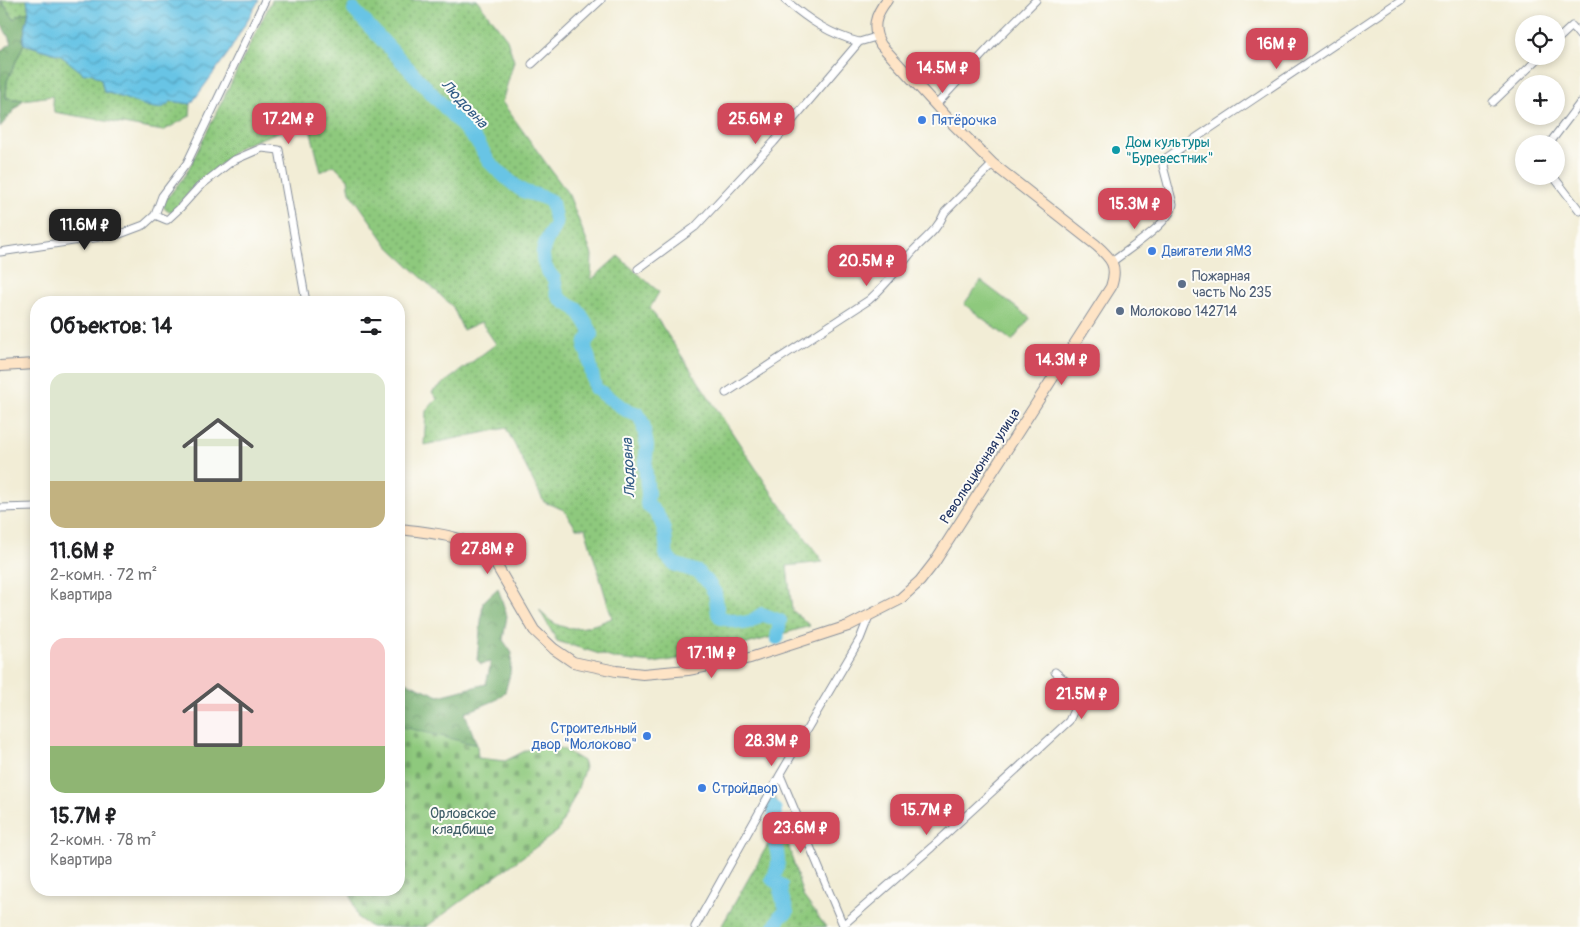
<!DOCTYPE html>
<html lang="ru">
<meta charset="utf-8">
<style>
:root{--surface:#fff;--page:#f2f2f2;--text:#202124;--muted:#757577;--accent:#d1495b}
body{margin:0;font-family:Pangolin,sans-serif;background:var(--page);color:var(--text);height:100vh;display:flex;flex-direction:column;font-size:19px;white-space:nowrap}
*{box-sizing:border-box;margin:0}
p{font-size:16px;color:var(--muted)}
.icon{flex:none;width:28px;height:28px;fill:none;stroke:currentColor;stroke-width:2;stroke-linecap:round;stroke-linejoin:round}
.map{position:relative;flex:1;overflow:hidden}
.drawer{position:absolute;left:30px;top:296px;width:375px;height:600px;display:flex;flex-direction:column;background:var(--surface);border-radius:20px;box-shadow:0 2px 8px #0003}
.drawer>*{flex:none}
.buttons{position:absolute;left:1515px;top:15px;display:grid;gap:10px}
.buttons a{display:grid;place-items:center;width:50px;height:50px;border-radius:50%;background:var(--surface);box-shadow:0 2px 8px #0003;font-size:25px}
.price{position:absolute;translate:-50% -42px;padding:0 11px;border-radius:10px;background:var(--accent);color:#fff;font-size:16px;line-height:32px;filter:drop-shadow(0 1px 2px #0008)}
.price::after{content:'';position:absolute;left:50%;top:30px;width:15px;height:11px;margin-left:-8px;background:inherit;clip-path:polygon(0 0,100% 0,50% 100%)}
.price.selected{background:#222;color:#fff}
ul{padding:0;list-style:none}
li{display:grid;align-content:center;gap:10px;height:265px;padding:0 20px}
li span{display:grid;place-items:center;height:155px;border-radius:15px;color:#555}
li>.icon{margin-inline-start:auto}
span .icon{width:90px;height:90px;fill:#fffc;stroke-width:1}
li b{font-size:21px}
h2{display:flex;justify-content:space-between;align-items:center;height:60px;padding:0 20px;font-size:21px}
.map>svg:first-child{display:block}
.grass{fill:url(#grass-dots);stroke:#547c6e}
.forest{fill:url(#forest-crowns);stroke:#466e65}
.cemetery{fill:url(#cemetery-stones);stroke:#547c6e}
.garden{fill:#8ec97d;stroke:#547c6e}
.water{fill:url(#water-waves);stroke:#417aa2}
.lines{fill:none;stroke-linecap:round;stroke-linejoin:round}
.river{stroke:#67c4e5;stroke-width:14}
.minor-casing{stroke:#868e9a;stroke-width:9}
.secondary-casing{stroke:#868e9a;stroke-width:12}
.minor{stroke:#fff;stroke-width:7}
.secondary{stroke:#fee4c6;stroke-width:10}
.shop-dot{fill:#3f7fe0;stroke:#fdfcf7;stroke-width:2}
.culture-dot{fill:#0f9aa8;stroke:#fdfcf7;stroke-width:2}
.service-dot{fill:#5c6f8a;stroke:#fdfcf7;stroke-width:2}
.labels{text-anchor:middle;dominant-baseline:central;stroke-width:4;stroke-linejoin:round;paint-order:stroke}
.shop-label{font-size:14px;fill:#366cbe;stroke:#fdfcf7;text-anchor:start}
.culture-label{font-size:14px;fill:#0d838f;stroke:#fdfcf7;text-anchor:start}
.service-label{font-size:14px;fill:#4e5e75;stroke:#fdfcf7;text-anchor:start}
.street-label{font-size:14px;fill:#1b2f5e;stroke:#fdfcf7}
.park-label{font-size:14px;fill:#3e5d67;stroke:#fdfcf7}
.water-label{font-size:15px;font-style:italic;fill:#325c86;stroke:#fdfcf7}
</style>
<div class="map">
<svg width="1580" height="927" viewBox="0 0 1580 927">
<defs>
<pattern id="grass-dots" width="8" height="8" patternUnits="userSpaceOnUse" patternTransform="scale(1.25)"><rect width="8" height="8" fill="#8ec97d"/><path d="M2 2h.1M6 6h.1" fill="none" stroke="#73a46a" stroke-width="1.8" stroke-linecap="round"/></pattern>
<pattern id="forest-crowns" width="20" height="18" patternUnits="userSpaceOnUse" patternTransform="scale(1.25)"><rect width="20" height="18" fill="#72ad6c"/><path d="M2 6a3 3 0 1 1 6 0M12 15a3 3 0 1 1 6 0" fill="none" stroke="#5d8d5c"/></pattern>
<pattern id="cemetery-stones" width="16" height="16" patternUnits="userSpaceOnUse" patternTransform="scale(1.25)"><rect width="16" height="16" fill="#8ec97d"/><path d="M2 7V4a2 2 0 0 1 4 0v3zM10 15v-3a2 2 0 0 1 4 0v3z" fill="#73a46a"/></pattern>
<pattern id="water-waves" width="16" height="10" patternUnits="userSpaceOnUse" patternTransform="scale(1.25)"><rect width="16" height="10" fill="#67c4e5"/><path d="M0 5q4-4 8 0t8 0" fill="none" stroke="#54a0bd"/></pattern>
</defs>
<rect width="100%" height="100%" fill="#fdfcf7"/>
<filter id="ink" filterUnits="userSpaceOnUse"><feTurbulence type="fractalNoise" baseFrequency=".02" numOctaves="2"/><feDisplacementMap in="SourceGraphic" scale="10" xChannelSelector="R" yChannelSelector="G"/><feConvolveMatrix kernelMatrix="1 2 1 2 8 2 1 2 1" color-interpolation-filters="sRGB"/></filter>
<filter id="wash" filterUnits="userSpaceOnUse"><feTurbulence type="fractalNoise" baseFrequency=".0096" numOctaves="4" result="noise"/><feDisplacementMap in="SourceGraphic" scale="20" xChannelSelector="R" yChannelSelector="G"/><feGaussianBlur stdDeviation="1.12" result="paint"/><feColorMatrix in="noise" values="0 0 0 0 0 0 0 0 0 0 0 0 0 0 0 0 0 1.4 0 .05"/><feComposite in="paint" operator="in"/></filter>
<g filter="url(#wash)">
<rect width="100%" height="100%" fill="#f2edd6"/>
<path class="grass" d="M1,0h26l2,12 -11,3 -4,4z
M272,0h205l30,39 7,22 -12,41 67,93 23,60 -1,25 27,-24 41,36 -9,16 122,185 49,66 2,3 -36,4 5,44 18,16 -94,27 -63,10 -37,-4 -59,-18 -18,-32c20,27 45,21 73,9l-27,-90h-9l-12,-18 -20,-8 -38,-74 -82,17 2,-34 11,-12 -5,-7 64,-48 -15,-22 -18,8 -10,-23 -65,-61 -38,-54 -2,-13 -14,-14 -13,7 -14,-55 -29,15 -37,14 -48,42 -20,23h-6l-3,-3v-6l22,-28z
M24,44l36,11 24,18h7l10,6 3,13 57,16 10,-7 20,3 -1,12 -27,15 -109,-19 -2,-16 -29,4 -17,-2 1,-17z
M775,797l28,99 23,31h-105l50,-88z"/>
<path class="forest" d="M0,0l14,19 4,-4 11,-3 -6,27 1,5 -17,37 -1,17 17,2 -23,27v-76l12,-8 -12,-21z
M498,588l9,28 -4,24 9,13 -2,21 -5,18 -9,8 -31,13 12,32 -78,-18v-47l5,1 35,15 47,-12 5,-22 -10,2 -4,-4 6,-58z"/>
<path class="cemetery" d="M399,726l78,19 1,13 27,3 30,-15 11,-2 17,5 20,12 2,6 -8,24 -19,40 -132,96h-55l-13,-9 -9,-28h50z"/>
<path class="garden" d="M981,281l49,37 -18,23 -48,-37z"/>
<path class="water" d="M27,0h232l-30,52 -38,52 -20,-3c-2,2 -6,6 -10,7 -9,3 -44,-14 -57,-16l-3,-13 -10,-6 -7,1 -24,-19 -36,-11 -1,-4 6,-28z"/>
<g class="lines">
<path class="river" d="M354,10l124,133c4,5 6,12 10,17 3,5 29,28 35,31 10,4 18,4 29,11l4,22c-9,15 -19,28 -9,46 2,3 5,6 7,9 2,6 1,13 5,18 4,5 11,8 16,11 5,4 14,19 17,26l-6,7 -1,7 3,7 7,33 31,22 12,4 5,10 4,22 -2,20 3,28 -1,10c4,4 9,8 11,12 7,11 9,27 8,39l8,9 24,8 9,9 8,12 3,21 3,4 22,5 7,-1 12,-8 18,7 -3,17
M769,803l6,7c0,7 -3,16 -2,24 3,15 10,31 -1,45l9,6c-2,11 4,17 6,27l-7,4 -5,11"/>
</g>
</g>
<g filter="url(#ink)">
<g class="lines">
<g class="minor-casing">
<path id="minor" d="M785,0c24,20 44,34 74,42
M1556,41l16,-15 8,10
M532,64l69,-64
M1493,102l48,-46
M936,105l60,-65 40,-40
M1549,144l31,-41
M1553,176l27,35
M155,215l12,5 13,-12 19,-21 33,-26 30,-13 17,2 27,152
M0,252l120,-18 24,-9 11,-10 7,-19 25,-33 78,-163
M1112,262c15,-12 59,-39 61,-58l-10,-38 3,-8 235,-158
M638,269l57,-42 79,-85 85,-100 17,-5
M726,393l143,-93c17,-15 29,-31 43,-48 13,-14 25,-21 33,-40l48,-48
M0,508l36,-1
M780,775l63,150 89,-78 137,-126 12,-27 -26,-22
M695,927l85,-152 80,-136 9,-23"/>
</g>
<g class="secondary-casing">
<path id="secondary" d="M0,366l36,-2
M399,529c34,4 70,5 95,32l40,69 20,19 19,13 43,9 27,3 45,-4 62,-12 98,-32 51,-26 21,-19 14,-18 177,-276c7,-21 1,-28 -15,-42l-103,-81 -40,-40 -72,-79c-10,-17 -6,-30 6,-45"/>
</g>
<use href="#minor" class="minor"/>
<use href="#secondary" class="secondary"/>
</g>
</g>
<g class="shop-dot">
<circle cx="922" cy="120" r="5"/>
<circle cx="1152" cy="251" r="5"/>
<circle cx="647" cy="736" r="5"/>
<circle cx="702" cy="788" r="5"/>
</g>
<circle class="culture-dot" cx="1116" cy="150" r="5"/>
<g class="service-dot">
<circle cx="1182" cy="284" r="5"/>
<circle cx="1120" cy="311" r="5"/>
</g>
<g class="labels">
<g class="shop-label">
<text x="932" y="120">Пятёрочка</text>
<text x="1162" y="251">Двигатели ЯМЗ</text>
<text x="637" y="728" text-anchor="end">Строительный<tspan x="637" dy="16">двор "Молоково"</tspan></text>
<text x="712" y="788">Стройдвор</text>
</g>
<g class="culture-label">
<text x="1126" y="142">Дом культуры<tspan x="1126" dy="16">"Буревестник"</tspan></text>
</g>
<g class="service-label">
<text x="1192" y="276">Пожарная<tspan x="1192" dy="16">часть № 235</tspan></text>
<text x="1130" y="311">Молоково 142714</text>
</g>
<g class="street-label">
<text transform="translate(980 466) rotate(-57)">Революционная улица</text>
</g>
<g class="park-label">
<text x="463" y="813">Орловское<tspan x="463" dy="16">кладбище</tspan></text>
</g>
<g class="water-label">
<text transform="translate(464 104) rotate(47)">Людовна</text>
<text transform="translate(629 468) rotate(-93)">Людовна</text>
</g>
</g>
</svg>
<div class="buttons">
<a><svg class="icon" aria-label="locate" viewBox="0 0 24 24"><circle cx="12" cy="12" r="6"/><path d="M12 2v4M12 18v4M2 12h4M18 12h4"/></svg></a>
<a>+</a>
<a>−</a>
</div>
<b class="price" style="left:1277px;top:70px">16M ₽</b>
<b class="price" style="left:943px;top:94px">14.5M ₽</b>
<b class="price" style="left:289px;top:145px">17.2M ₽</b>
<b class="price" style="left:756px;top:145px">25.6M ₽</b>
<b class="price" style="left:1135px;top:230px">15.3M ₽</b>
<b class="price selected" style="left:85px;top:251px">11.6M ₽</b>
<b class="price" style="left:867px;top:287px">20.5M ₽</b>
<b class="price" style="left:1062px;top:386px">14.3M ₽</b>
<b class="price" style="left:488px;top:575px">27.8M ₽</b>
<b class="price" style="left:712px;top:679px">17.1M ₽</b>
<b class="price" style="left:1082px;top:720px">21.5M ₽</b>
<b class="price" style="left:772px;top:767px">28.3M ₽</b>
<b class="price" style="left:927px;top:836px">15.7M ₽</b>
<b class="price" style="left:801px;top:854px">23.6M ₽</b>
<section class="drawer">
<h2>Объектов: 14<svg class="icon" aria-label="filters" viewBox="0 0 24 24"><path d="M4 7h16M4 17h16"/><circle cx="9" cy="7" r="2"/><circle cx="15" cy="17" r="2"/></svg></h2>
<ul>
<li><span style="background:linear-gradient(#dfe7d0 70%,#c2b280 0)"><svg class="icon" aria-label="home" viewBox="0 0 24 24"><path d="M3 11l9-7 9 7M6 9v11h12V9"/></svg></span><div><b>11.6M ₽</b><p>2-комн. · 72 m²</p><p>Квартира</p></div></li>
<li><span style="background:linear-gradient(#f6c9c9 70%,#8fb573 0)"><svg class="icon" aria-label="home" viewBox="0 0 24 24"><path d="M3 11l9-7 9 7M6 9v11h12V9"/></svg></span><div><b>15.7M ₽</b><p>2-комн. · 78 m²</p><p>Квартира</p></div></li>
</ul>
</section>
</div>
